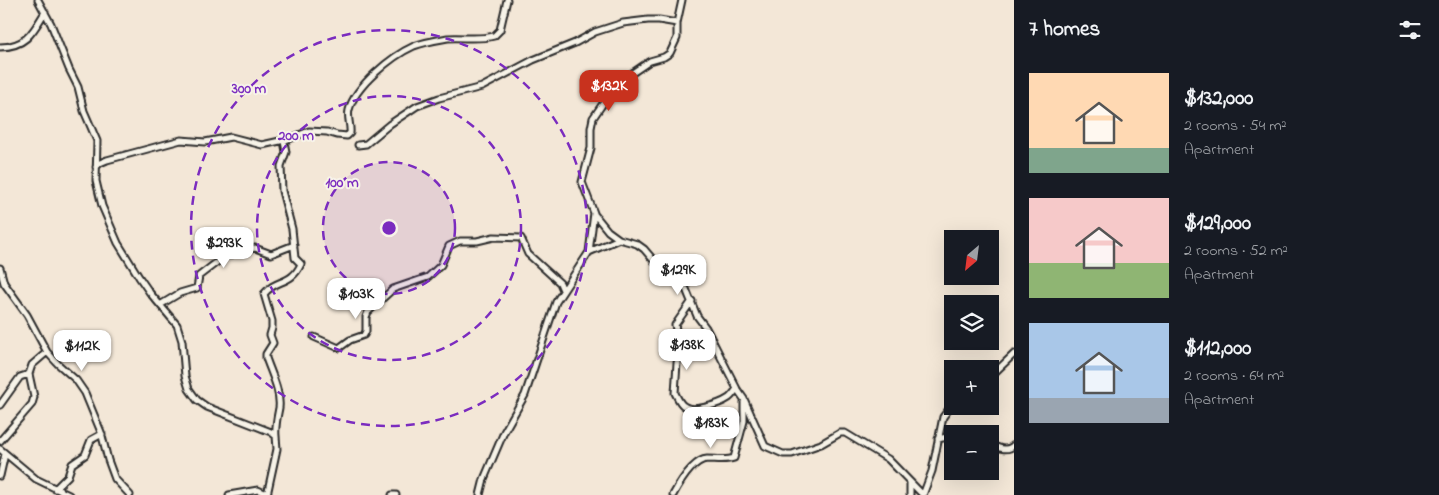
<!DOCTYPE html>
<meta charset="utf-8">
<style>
:root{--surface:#171b24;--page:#20242c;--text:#f1f3f6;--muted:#9ea1a6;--accent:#c8321e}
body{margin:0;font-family:"Indie Flower",sans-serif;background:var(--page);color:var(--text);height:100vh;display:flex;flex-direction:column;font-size:19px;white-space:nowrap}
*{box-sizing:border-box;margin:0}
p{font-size:16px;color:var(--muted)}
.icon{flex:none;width:28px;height:28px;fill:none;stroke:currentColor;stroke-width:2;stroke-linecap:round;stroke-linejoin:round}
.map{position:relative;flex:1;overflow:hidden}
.side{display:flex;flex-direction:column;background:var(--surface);width:425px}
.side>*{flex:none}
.needle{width:32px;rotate:208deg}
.controls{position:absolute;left:944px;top:230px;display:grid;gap:10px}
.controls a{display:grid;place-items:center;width:55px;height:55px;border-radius:0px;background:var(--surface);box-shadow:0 5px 20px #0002;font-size:25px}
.price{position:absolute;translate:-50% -42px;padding:0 11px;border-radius:10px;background:#fff;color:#222;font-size:16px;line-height:32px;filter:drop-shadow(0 1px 2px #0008)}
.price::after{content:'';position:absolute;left:50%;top:30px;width:15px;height:11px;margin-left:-8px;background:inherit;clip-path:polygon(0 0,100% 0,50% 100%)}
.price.current{background:var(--accent);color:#fff}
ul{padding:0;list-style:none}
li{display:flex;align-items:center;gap:15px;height:125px;padding:0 15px}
li span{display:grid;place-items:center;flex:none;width:140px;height:100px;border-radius:0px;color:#555}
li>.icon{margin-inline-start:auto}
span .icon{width:60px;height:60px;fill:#fffc;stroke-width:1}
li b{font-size:21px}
h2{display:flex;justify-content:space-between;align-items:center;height:60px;padding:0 15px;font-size:21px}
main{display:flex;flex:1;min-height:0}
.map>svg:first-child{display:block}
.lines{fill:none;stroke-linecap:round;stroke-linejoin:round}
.minor-casing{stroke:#2b2b2b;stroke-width:9}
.minor{stroke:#f7f3e8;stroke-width:5}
.ring{fill:none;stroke:#7b2cbf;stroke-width:2.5;stroke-dasharray:9 6}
.centre{fill:#7b2cbf;stroke:#f7f3e8;stroke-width:2.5}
.ring-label{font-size:15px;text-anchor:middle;font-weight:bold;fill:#7b2cbf;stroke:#f7f3e8;stroke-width:4;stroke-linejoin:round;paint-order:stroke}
</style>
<main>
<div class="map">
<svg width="1014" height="495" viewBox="0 0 1014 495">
<rect width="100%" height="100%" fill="#f3e7d7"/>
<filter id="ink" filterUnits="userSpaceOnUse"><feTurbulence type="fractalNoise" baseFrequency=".02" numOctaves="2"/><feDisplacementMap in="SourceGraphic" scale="10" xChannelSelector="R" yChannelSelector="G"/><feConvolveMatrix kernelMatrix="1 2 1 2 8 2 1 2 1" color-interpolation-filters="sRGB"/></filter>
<g filter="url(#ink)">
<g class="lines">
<g class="minor-casing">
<path id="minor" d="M38,0l13,24 18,45 9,18 6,24 13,30 -1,40 6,25 16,37 21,34 11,16 27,32 5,16 3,35 4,13 8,11 10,7 64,25 5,4 1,13 -10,46
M0,47c26,0 33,-15 45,-35
M358,145l8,-1 24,-20 27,-18 22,-8 43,-11 51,-27 42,-17 20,-11 28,-9 25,-3h11l18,3
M96,167l4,-4 7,-3 74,-20 24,2 26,-5 31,8 27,-6 20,-8 18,1 10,3 10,1 3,-3c1,-8 -3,-15 -1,-23 6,-24 43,-54 65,-64 10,-4 23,-6 34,-8 15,-1 32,2 46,-2l6,-6 7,-30
M595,215l13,16 11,8
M589,252l5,-39 -12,-31 9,-34v-20l2,-10 11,-16 18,-22 28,-19 14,-4 6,-4 7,-15v-15l5,-23
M0,268l4,15 23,32 20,37 11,12 18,16 9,13 16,39 7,28 7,19 15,16
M692,301l-17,24 5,24 -3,14 -2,30c2,4 5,11 9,13 9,7 36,-2 45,-8 3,-2 5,-6 8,-9
M160,305l20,-12 17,-5 2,-12 26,-20 30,-8 16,6 23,-9
M314,337l25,11 11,-8 14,-5 2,-4v-14l2,-5 25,-23 35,-12 13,-12 8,-19 11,-5h17l17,-4 27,1 7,16 32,29 3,7
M990,377l24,-23
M0,405l20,-28 9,-3 3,-9 15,-13
M966,434l7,-2 6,2
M276,436c-1,-10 1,-18 3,-28 2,-16 -8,-35 -13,-50v-4l7,-11 -3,-8 2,-7v-7l-8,-27c12,-16 27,-8 37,-30l-6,-6 -3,-29 -10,-38 -1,-25 5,-14 -2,-11
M938,439l14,-3
M0,441l32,-37 2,-7 -5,-23
M990,444c7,4 18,8 24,1
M0,449l36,30 33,16
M0,476l5,-22
M910,483v12
M55,489l13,-13 4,-12 13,-9 6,-15 11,-6
M229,495l29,-5 9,4
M392,495h4
M480,495l4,-16 20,-47 21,-37 31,-93 33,-50 30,-13 18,5 7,5 18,21 24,19 11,27 9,12 31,61 7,10 21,47 18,8h9l29,-10 19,-11h5l43,26 35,36
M673,495c6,-11 20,-35 34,-36 9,0 19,2 27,-1l10,-37v-19
M923,495l9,-24 11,-54 9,-12"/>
</g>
<use href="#minor" class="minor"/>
</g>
</g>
<circle cx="389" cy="228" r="66" fill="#7b2cbf" fill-opacity=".12"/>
<g class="ring">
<circle cx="389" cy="228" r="66"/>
<circle cx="389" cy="228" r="132"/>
<circle cx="389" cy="228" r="198"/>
</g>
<circle cx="389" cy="228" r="8" class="centre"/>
<g class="ring-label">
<text x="249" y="93">300 m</text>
<text x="296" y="140">200 m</text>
<text x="342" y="187">100 m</text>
</g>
</svg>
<div class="controls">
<a><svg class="needle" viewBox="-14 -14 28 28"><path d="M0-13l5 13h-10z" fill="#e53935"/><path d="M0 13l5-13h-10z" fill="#9ea1a6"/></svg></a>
<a><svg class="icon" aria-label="layers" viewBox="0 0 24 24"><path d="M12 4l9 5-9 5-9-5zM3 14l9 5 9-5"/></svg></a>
<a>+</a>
<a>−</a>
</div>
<b class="price current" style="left:609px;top:112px">$132K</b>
<b class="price" style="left:224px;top:269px">$293K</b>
<b class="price" style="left:678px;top:296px">$129K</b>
<b class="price" style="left:356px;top:320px">$103K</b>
<b class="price" style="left:687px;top:371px">$138K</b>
<b class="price" style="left:82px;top:372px">$112K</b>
<b class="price" style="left:711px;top:449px">$183K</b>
</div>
<section class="side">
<h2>7 homes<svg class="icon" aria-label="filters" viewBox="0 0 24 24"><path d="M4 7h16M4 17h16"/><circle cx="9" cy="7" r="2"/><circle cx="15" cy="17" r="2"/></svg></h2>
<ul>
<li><span style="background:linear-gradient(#ffd9b3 75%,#7fa58c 0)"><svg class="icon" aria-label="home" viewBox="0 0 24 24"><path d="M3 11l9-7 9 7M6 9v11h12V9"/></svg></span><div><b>$132,000</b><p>2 rooms · 54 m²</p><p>Apartment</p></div></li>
<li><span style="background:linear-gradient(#f6c9c9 65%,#8fb573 0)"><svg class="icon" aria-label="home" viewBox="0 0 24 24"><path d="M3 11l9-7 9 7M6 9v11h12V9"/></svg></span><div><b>$129,000</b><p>2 rooms · 52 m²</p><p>Apartment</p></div></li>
<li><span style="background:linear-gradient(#a9c7e8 75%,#9aa5b1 0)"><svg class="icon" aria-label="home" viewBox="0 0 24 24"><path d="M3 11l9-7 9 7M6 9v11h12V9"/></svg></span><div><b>$112,000</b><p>2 rooms · 64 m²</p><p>Apartment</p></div></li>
</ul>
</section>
</main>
